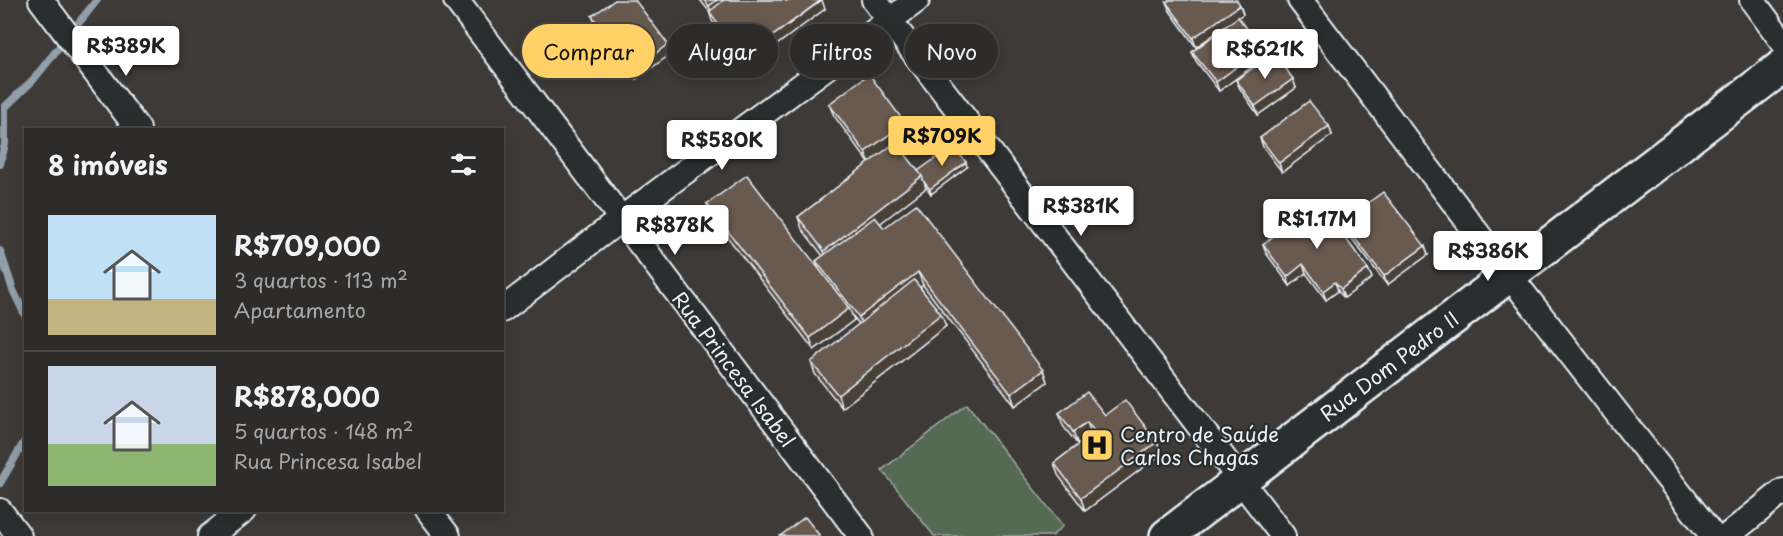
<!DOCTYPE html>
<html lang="pt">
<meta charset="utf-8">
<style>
:root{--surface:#2e2c2a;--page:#3a3836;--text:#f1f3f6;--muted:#a7a7a8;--line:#494847;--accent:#ffd166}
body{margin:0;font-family:"Playpen Sans",sans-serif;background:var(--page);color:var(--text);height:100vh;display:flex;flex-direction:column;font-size:22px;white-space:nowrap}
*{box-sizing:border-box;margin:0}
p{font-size:20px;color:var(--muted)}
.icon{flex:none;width:33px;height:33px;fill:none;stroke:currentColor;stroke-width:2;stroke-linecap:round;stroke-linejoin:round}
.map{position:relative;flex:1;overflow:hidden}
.side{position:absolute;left:24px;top:128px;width:480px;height:384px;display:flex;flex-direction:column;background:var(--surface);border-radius:0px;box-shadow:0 3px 15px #0003,0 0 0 2px var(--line)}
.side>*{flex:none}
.guide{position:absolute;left:522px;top:24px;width:570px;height:54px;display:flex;gap:12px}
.price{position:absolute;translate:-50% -51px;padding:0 14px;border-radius:6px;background:#fff;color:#222;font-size:20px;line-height:39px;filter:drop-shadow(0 2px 3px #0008)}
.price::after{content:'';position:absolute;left:50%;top:36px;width:18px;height:14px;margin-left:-9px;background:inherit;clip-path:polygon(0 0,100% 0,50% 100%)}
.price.current{background:var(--accent);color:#111}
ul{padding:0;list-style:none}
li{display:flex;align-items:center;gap:18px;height:150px;padding:0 24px}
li+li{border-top:2px solid var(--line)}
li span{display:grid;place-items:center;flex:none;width:168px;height:120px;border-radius:0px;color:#555}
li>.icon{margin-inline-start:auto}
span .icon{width:72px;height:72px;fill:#fffc;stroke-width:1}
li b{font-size:26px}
h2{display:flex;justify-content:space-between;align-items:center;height:72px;padding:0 24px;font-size:26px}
.chip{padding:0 21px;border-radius:27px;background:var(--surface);box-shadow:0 3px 15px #0003,0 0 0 2px var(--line);font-size:21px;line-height:54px}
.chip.current{background:var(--accent);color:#111}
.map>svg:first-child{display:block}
.green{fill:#576953;stroke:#a0ada6;stroke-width:1.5}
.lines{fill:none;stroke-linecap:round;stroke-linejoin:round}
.stream{stroke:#929ea9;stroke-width:8}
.street-casing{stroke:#e8f1f8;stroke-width:28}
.secondary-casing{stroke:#e8f1f8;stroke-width:38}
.street{stroke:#2a2d2e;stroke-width:24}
.secondary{stroke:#2a2d2e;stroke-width:33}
.wall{fill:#5a4d45;stroke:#e8f1f8;stroke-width:1.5}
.shaded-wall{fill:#4a3f38;stroke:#e8f1f8;stroke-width:1.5}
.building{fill:#695a50;stroke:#e8f1f8;stroke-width:1.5}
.labels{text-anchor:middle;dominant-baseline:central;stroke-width:4.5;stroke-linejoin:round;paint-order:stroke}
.street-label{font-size:20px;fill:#e8f1f8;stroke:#2a2d2e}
.poi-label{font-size:20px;fill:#e8f1f8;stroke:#2a2d2e;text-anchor:start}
</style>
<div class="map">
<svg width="1783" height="536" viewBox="0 0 1783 536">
<rect width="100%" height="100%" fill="#3d3a38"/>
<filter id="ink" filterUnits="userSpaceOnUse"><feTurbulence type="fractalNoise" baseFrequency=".0167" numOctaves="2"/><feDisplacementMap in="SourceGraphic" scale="12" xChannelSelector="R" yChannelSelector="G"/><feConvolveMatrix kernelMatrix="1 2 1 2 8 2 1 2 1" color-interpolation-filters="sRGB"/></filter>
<g filter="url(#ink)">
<path class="green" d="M967,404l96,122 -10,9v1h-119l-52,-66z"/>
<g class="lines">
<path class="stream" d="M0,164l5,-20v-37l28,-27 64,-80
M0,251l13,39 13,27
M0,483l26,-44"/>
<g class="street-casing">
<path id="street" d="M41,0l97,129
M456,0l405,536
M874,0l409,536
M1300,0l209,275 204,261
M1752,0l31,42
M502,310l119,-91 296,-219
M428,510l20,26
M0,511l19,25
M210,536l34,-26
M1727,536l56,-45"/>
</g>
<g class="secondary-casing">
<path id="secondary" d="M1167,536l616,-470"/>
</g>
<use href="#street" class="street"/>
<use href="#secondary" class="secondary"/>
</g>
<path class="wall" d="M700,0h85l1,1 39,8 -78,58 -35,-46 -3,-10z
M1166,2l74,3 3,9 -5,3 24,31 3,9 -46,34 -23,-30 -4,-9 45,-34 -41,29 -26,-36z
M592,16l80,37 -36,26 -40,-54z
M1293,79l3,9 -38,27 -18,-26 -4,-9z
M829,104l80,31 -12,9 21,27 49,-4 -36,27 -5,-7v1l-46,35 4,5 159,142 4,12 -32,24 -92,-121 -3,2 26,39 -104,82 -27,-34 -4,-12 48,-38 -8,-10 3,6 -40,30 -102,-133 -5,-13 112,65 -3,-8 7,-5 -21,-27 -4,-12 71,-54 -35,-47z
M1329,126l3,9 -50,37 -19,-25 -3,-9z
M1342,222l86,33 -41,30 -41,-54z
M1263,244l105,25 4,9 -28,20 -6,-7 -12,9 -20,-27 -16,13 -24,-33z
M1059,413l46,2 52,27 4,12 -76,57 -27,-36 -4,-12 38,-29 -14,11 -15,-19z"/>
<path class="shaded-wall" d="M717,0h14l-19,15 -3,-9z
M822,0l3,9 -78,58 -4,-9z
M1240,5l3,9 -47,33 -3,-9z
M668,44l4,9 -36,26 -3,-9z
M1262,48l3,9 -46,34 -3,-9z
M1293,79l3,9 -38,27 -3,-9z
M905,123l4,12 -39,29 -5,-12z
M1329,126l3,9 -50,37 -3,-9z
M966,162l1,5 -36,27 -1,-5z
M922,176l4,12 -97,75 -5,-12z
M1425,246l3,9 -41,30 -3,-9z
M1303,264l3,9 -16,13 -3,-9z
M1368,269l4,9 -28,20 -3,-9z
M918,272l5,13 -60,44 -4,-12z
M1335,282l3,9 -12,9 -3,-9z
M849,308l5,12 -40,30 -4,-12z
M941,314l5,12 -104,82 -4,-13z
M1043,370l4,12 -32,24 -4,-12z
M1087,422l4,12 -13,11 -5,-13z
M1157,442l4,12 -76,57 -4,-13z"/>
<path class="building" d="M615,0h20l33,44 -35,26 -41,-54z
M704,0h13l-8,6z
M724,0h61l1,1 2,-1h33l-78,58 -34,-46z
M1170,0h67l3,5 -47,33 -27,-36z
M1238,17l24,31 -46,34 -24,-30z
M1275,53l18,26 -38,27 -19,-26z
M869,74l36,49 -40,29 -36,-48z
M1309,101l20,25 -50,37 -19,-25z
M896,142l26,34 -98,75 -26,-34z
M953,146l13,16 -36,27 -6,-7 -2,-6 -4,-5z
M747,175l102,133 -39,30 -103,-134z
M1383,192l42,54 -41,30 -42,-54z
M1320,203l48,66 -27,20 -6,-7 -12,9 -20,-27 -16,13 -24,-33z
M916,204l127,166 -32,24 -93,-122 -59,45 -43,-56 59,-44 9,11z
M914,280l27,34 -103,81 -27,-33z
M1087,392l18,23 20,-15 32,42 -76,56 -27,-35 41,-31 -8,-10 -14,10 -14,-19z
M805,517l15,19h-40z"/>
</g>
<defs>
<g id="hospital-square" transform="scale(1.725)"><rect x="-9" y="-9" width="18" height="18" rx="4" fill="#ffd166" stroke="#2a2d2e"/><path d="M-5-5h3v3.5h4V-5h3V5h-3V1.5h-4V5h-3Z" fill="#111"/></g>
</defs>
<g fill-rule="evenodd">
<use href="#hospital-square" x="1097" y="445"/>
</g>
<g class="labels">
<g class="street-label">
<text transform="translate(1389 366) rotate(-37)">Rua Dom Pedro II</text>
<text transform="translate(734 369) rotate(53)">Rua Princesa Isabel</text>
</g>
<g class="poi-label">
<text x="1120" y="434">Centro de Saúde<tspan x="1120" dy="23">Carlos Chagas</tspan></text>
</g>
</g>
</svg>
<b class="price" style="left:126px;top:77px">R$389K</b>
<b class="price" style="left:1265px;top:80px">R$621K</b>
<b class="price current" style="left:942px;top:167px">R$709K</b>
<b class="price" style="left:722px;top:171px">R$580K</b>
<b class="price" style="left:1081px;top:237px">R$381K</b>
<b class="price" style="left:1317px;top:250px">R$1.17M</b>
<b class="price" style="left:675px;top:256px">R$878K</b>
<b class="price" style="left:1488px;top:282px">R$386K</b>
<div class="guide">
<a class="chip current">Comprar</a>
<a class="chip">Alugar</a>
<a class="chip">Filtros</a>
<a class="chip">Novo</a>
</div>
<section class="side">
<h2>8 imóveis<svg class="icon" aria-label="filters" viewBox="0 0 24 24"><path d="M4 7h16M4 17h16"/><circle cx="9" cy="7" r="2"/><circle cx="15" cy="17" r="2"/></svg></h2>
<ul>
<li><span style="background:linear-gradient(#bfe0f5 70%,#c2b280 0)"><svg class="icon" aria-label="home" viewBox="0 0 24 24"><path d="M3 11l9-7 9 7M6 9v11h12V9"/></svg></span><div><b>R$709,000</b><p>3 quartos · 113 m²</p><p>Apartamento</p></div></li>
<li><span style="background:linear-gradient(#c9d6e8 65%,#8fb573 0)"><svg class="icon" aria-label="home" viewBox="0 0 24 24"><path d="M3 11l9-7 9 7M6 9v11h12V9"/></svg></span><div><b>R$878,000</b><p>5 quartos · 148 m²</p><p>Rua Princesa Isabel</p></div></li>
</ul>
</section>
</div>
